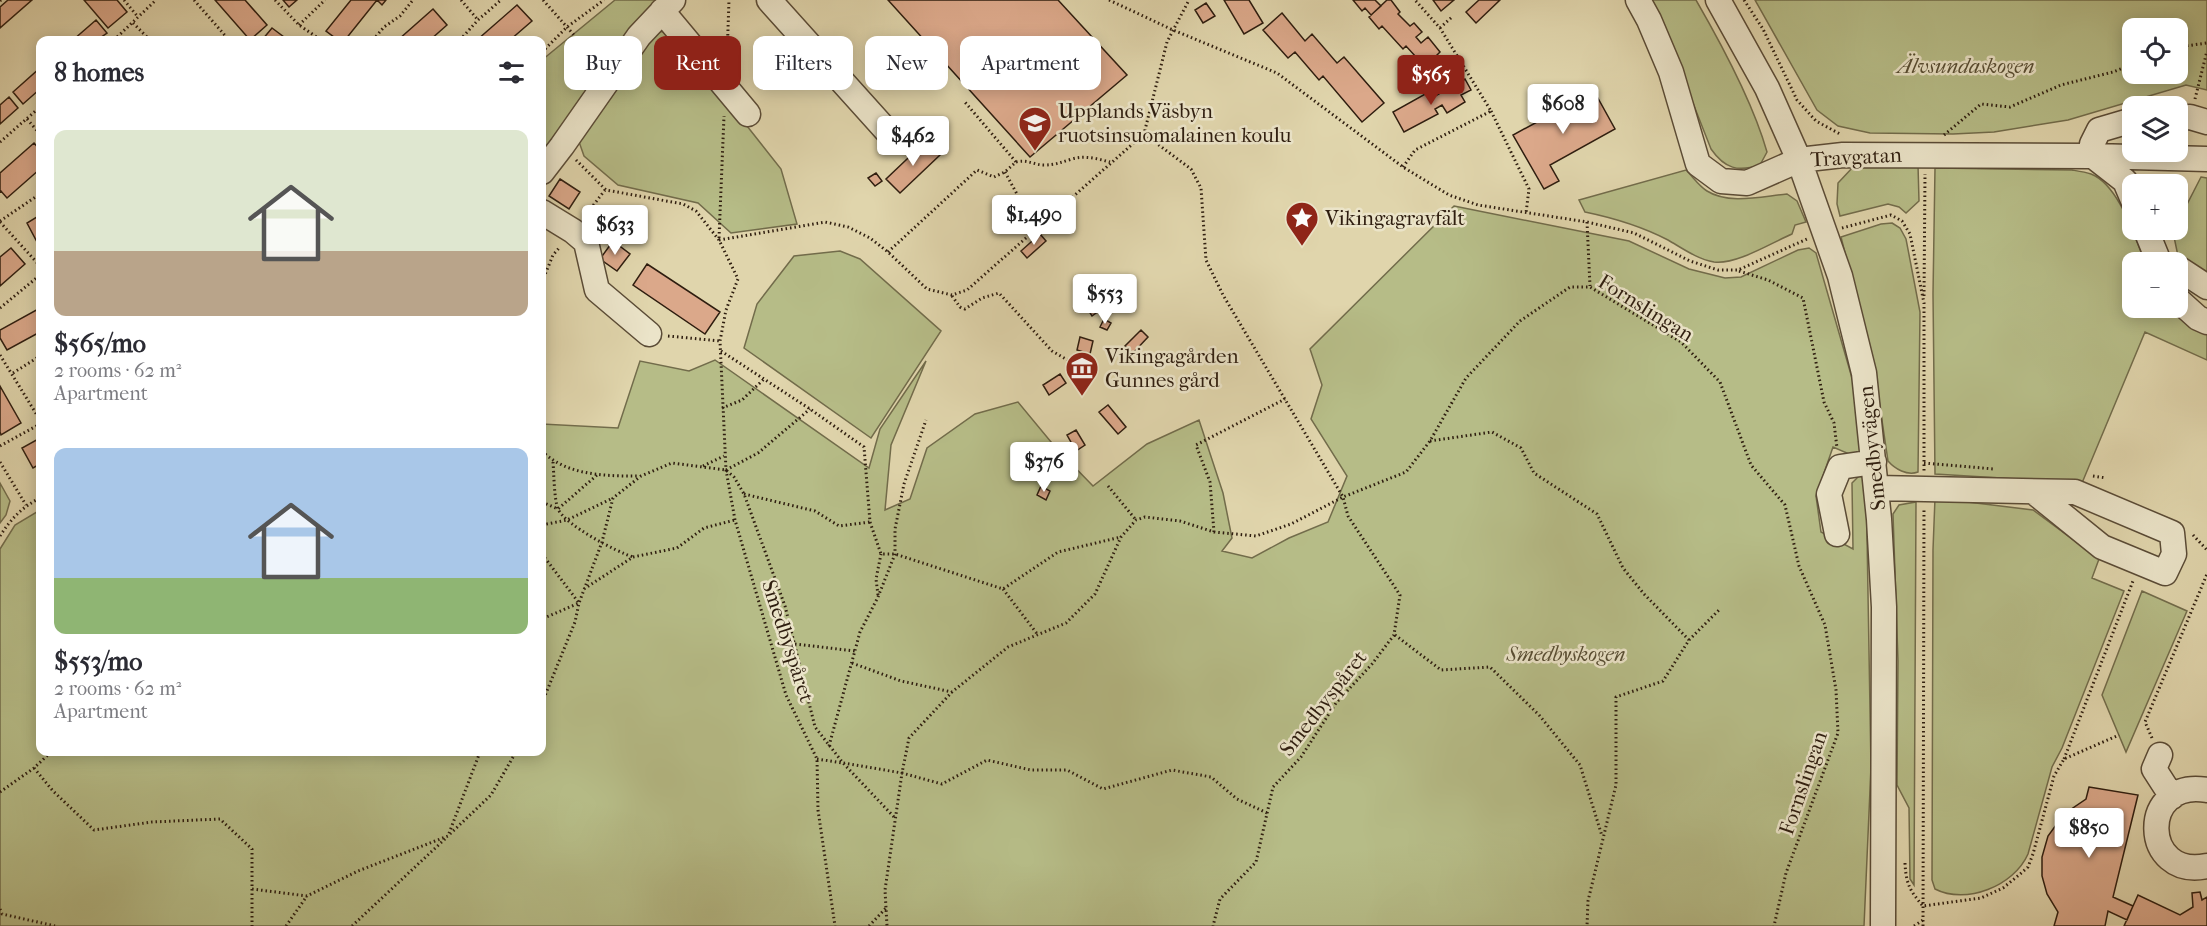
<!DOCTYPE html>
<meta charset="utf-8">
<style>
:root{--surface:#fff;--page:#f2f2f3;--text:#2b2b33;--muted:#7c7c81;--accent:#8f2418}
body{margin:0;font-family:"IM FELL French Canon",serif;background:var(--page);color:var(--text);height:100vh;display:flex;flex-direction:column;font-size:22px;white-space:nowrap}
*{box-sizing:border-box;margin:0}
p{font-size:20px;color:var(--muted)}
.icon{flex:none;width:33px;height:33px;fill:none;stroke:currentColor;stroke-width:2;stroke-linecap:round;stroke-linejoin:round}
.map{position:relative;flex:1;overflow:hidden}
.panel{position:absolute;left:36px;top:36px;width:510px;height:720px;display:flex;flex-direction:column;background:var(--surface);border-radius:12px;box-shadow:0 3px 15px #0003}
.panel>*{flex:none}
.guide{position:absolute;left:564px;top:36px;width:570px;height:54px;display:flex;gap:12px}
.buttons{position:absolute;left:2122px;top:18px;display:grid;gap:12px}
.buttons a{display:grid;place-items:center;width:66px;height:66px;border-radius:12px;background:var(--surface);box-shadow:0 3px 15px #0003;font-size:30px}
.price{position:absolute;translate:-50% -51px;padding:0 14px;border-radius:6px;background:#fff;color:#222;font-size:20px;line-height:39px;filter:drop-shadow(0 2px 3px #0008)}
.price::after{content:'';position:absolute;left:50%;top:36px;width:18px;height:14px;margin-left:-9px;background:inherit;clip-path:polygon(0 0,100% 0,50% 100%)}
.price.selected{background:var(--accent);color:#fff}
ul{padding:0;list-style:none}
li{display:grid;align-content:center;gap:12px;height:318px;padding:0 18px}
li span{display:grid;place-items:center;height:186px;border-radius:12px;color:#555}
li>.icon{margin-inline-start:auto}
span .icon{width:108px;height:108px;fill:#fffc;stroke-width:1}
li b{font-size:26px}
h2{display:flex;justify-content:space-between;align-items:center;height:72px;padding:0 18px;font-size:26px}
.chip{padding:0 21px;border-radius:12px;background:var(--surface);box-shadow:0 3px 15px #0003;font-size:21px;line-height:54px}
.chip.selected{background:var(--accent);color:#fff}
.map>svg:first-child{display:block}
.green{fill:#b6bc87;stroke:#726c4b;stroke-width:1.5;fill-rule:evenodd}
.building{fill:#dba88a;stroke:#2e1d0f;stroke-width:1.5}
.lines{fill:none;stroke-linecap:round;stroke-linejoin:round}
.minor-casing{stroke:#5a4b36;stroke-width:27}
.path{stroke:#2e1d0f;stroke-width:3;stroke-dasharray:1.5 3;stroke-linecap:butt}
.minor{stroke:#ebe4c9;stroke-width:24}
.labels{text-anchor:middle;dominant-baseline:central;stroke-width:5;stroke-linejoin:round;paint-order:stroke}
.park-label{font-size:21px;font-style:italic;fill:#574d33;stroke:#ebe4c9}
.poi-label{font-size:21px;fill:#2e1d0f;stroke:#ebe4c9;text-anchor:start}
.street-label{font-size:21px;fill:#2e1d0f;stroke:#ebe4c9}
</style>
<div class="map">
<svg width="2207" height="926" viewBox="0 0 2207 926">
<rect width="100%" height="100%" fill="#e0d5ac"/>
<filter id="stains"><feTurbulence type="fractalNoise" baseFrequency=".00333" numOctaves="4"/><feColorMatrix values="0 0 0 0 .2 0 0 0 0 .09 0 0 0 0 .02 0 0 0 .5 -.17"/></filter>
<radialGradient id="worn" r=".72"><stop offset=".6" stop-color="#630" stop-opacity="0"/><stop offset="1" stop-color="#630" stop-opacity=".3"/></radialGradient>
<path class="green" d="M615,0h52l-125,163v-103z
M1651,0h45c26,45 57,102 71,152l-7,13c-22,7 -35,4 -49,-16l-55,-140z
M1755,0h452v90l-21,-5 -118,35 -74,12 -41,2 -83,-1 -32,-7 -21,-16zM2133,28h45v46h-45z
M672,31l109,138 16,55 -66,9 -33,-30 -80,-18 -34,-29 -7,-20 79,-104z
M1918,165l1,36 -13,12 -7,-6 -11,-3 -48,12 -3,-12 1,-21 16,-17z
M1935,168l137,2c6,1 13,2 19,4 28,11 43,62 54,88h-12v46h37l37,24v28l-62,-28 -63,151 -147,-9 -2,-180z
M1686,170c7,7 13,16 21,21 22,14 56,5 80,3l10,7 9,21 -11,3 -3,9c-21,9 -56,31 -78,28 -17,-3 -32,-14 -46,-22 -27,-14 -54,-22 -83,-28l-6,-12z
M2201,177l6,1v94l-29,-16 -5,-24 5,-2v-8z
M1454,206l175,35 60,28 36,9 16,-1 57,-27 11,-2 7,5 38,132 11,66 -9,6 -23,-10 -17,49 5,36 32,17 -1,-66 7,-7 7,2 5,289 -7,159h-1864v-377l15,-24 25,-15v242h502v-328l76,4 22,-67 49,10 26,-11 154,108 11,-39 46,-68 -35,84 -6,65 25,-11 17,-51 48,-34 43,-12 38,46 37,38 54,-42 52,-24 24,73 9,45 -10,13 30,7 37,-20 39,-16 19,-46 -36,-57 11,-34 -12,-36z
M1892,223l8,5 6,11 14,73 -2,160c-11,4 -23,-3 -30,-11l-13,-88 -34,-136 40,-13z
M840,251l20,8 81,72 -70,107 -127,-90 13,-44 37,-48z
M0,483l10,18 -4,14 -6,8z
M1935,498l98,12 66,49 -7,19 32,13 -62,157 -10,19 -24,87c-14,32 -62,51 -93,35l-3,-9 1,-330z
M1916,502l-2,383 -4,-6 -1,-71 -12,-23 1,-124 -5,-147 6,-9z
M2142,591l45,20 -61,141 -24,-57z"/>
<path class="building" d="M8,0h24l-32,28v-21z
M84,0h33l10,12 -19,16z
M215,0h30l22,25 -17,15z
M283,0h14l-8,7z
M351,0h35l-4,5 -5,-5 -32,40h-7l-12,-9z
M888,0h170l69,75 -97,82z
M1224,0h25l14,23 -19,11z
M1353,0h22l6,6 -10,9 -6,-7 -3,3z
M1387,0h4l9,12 -2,2 12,12 4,-3 8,9 -6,5 5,6 7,-6 12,15 -5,5 5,6 5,-5 8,10 -15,13 -32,-35 -3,3 -21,-23 -3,3 -10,-12z
M1433,0h21l-13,11z
M1479,0h21l-24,23 -10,-11z
M1206,3l9,13 -12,7 -8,-13z
M517,5l15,16 -22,19h-33z
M433,9l14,16 -17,15h-32z
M1282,13l23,28 7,-7 25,29 7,-6 40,46 -22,19 -39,-46 -4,4 -24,-28 -7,6 -25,-28z
M96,20l11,13 -10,7h-24z
M272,28l16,12h-26z
M40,68v21l-17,15 -10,-12z
M1465,79l6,11 -10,5 4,7 -18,11 -5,-8 -7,4 3,5 -34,18 -11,-20 34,-19 3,6z
M1594,91l21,38 -65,36 9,16 -15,8 -31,-54z
M9,97l9,11 -18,16v-19z
M926,141l14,14 -40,38 -14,-14z
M34,143l6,7v19l-33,29 -6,-7 -1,1v-19z
M876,173l6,8 -7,5 -7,-8z
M560,179l20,13 -11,17 -20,-13z
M40,215v25l-3,2 -10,-19z
M1040,234l6,7 -19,17 -6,-7z
M613,241l17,13 -13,17 -17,-12z
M11,248l14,16 -25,22v-29z
M647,264l73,48 -15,22 -72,-49z
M1097,298l6,10 -11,8 -7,-11z
M40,308v24l-33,18 -7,-12v-8z
M1104,319l7,4 -4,7 -7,-3z
M1141,330l7,7 -15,16 -8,-7z
M1080,337l13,4 -3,13 -13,-4z
M1060,374l6,9 -17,12 -6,-10z
M0,386l21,37 -20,12 -1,-3z
M1108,405l18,22 -8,7 -19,-22z
M1076,430l9,15 -9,6 -9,-16z
M40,438v26l-7,4 -11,-20z
M1041,486l9,5 -4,9 -9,-5z
M2089,787l49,8 -25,102 20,9 -6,14 -19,-9 -3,15h-51l4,-14 -11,-18 -5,-18v-19l6,-21 16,-22 22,-15z
M2200,892l2,8 5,-3v29h-83l14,-31 42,20 13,-8 -1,-14z"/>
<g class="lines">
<g class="minor-casing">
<path id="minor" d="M769,0l125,139
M1638,0l11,20 22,52 27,92 23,17 26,2 52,-23 44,-5 250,1 32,25 8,19
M1718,0l49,88 32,72 41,116 24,97 15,146 5,88 -1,319
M662,11l86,103
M2178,118l12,-1 17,5
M2133,120l-34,10 -7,14 1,12 114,3
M542,172l20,-26 77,-110 34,-36
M542,212l31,19 13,11 11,48 52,44
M2146,230l13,32
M2178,268l29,19
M2178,300l20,18 9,4
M1877,488l198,4 97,41 2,21 -9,19 -63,-26 -68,-55
M1837,534l-8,-40 11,-27 34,-5
M2160,755l-6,14 18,28
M2207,790c-69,-12 -66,90 0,76"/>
</g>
<path class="path" d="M124,0l14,17
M194,0l35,40
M275,0l24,25 22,15
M461,0l17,20
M543,0l54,61
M1109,0l64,30 104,43 126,94 46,28 29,10 109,17 47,11 56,28 28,9h20l69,-31
M1744,0l19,29 34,71 19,21 24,13
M0,1l1,-1
M133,23l17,17
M299,25l26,-25
M1440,28l13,-12
M114,40l42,-40
M373,40l11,-13 16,-11 13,-16
M460,40l18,-20 23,-20
M2178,47l29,-4
M542,52l25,-25 37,-27
M727,58l2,-58
M2195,99l12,-48
M1491,111l38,78 -3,24
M27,119l13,15
M1144,134l47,35 10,19 5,72 17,35 120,202 5,19 52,79 -6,40 -22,29 -36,39 -35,54 -28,30 -17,75 -36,37 -7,27
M1944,135l37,-31 29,3 51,-22 52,-13 20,-8
M0,142l40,-35
M576,160l30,30 77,14 13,7 23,29 19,39 -12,31 -6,31 6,129 9,50 51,175 31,64 1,51 17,116
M1016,162c11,-3 18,3 28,3 11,0 18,-3 28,-6 13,-4 26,0 38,3
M1403,167l12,-17 76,-39 -51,-83 -25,-28
M1005,172l13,24 26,25
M585,216l20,-26
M0,221l40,-27
M0,222l40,44
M1587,222l3,64
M1842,228l49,-13 11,6 8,13 14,69v168
M719,238l5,-122
M719,240l106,-18 23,5 22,11 18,14 39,37 25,6 15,-5 177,-156 23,-92 22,-42
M888,252l89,-82 17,7 11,-5 11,-10 -52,-61
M1739,271l29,9 35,18 21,104 10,21 3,25
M542,282l11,-27 7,-8
M952,296l8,11 5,2 17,-11 17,-5 53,58 19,11
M1924,296l1,-122
M0,308l40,-33v-10
M668,336l52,5
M721,351l89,58 54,38 6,75 11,32h14l108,35 55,-37 63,-15
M0,355l40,65
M13,373l27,-17
M722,408l20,-8 22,-21
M1430,441l62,-9 29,16 13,25 63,41 26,54 21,26 45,46 -26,41 -47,16v88l-28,116 -1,25
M0,446l40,-22
M542,451c25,25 64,25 97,25
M0,462l26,43
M553,462c1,13 1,36 5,47 7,16 59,43 75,48
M1924,463l70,6
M703,466l21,-10
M726,470l32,-17 52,-44
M2093,476l13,2
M1108,486l28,34
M744,494l71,17 24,15 31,-4
M542,502l16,7 39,-34
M542,525l25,-5 46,-22
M1214,532l-4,-50 -14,-37 89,-46
M2193,535l14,15
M0,536c11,-17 22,-29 40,-38
M542,554l37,49 -37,16
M584,589l49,-32 44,-9 27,-20 31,-8
M1003,589l35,46
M878,595l-2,-16 5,-25
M1395,635l46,35 49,-3 49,48 41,50 22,71
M1689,640l30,-30
M795,644l60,7
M852,663l49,18 51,11
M542,703l33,-81 4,-19 23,-61 11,-44 28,-22 31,-13 54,7 8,7 10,17 41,112 30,121 28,36 59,10 -17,117 2,36
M2152,738l-7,-16 62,-148
M829,746l31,-114 18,-35 17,-43v-25l9,-45 22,-64
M817,759l26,4 52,55
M2064,759l69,-178
M34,768l19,23 41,39 58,-8 68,-3 32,30v40l55,7 51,-25 90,-35 32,-84
M0,792l34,-24 17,-16
M1267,813l-30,-14 -26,-22 -39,-7 -69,19 -36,-19h-36l-44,-10 -45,24 -40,-11 7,-35 43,-46 56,-45 58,-24 29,-29 26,-57 15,-17 9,-3 35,4 34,11 42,4 35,-12 52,-27 63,-25 24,-31 36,-63 54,-57 50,-34h20l91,55 39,40 31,83 34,40 14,61 26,59 11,65 2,43 -52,140 -12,53
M450,834l41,-39 25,-43
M1905,863c1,21 5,28 18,43l58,-8 22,-10 16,-13 9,-8 5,-13 21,-78 10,-17 55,-24
M252,889v37
M0,909l2,5 53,12
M286,926l21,-30
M352,926l94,-88
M869,926l17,-18
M1914,926l9,-6
M1923,926l1,-418"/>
<use href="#minor" class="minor"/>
</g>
<defs>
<g id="school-pin" transform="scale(1.725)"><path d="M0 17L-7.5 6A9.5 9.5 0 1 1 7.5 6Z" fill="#8f2418" stroke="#ebe4c9"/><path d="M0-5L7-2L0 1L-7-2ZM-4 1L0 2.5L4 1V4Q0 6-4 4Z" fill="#fff"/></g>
<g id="sight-pin" transform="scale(1.725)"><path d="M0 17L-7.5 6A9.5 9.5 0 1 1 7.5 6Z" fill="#8f2418" stroke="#ebe4c9"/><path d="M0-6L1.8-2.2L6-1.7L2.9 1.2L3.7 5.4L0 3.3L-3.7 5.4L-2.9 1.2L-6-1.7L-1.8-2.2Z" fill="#fff"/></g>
<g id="museum-pin" transform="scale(1.725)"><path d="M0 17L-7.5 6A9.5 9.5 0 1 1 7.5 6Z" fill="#8f2418" stroke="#ebe4c9"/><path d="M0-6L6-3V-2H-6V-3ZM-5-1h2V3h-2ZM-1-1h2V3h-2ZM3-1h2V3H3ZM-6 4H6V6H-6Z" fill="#fff"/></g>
</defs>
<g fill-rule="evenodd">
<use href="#school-pin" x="1035" y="123"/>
<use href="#sight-pin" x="1302" y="218"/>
<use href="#museum-pin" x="1082" y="368"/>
</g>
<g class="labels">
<g class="park-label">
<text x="1966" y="66">Älvsundaskogen</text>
<text x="1566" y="654">Smedbyskogen</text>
</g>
<g class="poi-label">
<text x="1058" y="111">Upplands Väsbyn<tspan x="1058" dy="24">ruotsinsuomalainen koulu</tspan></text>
<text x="1325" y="218">Vikingagravfält</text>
<text x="1105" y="356">Vikingagården<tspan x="1105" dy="24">Gunnes gård</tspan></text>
</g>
<g class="street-label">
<text transform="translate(1856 157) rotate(-3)">Travgatan</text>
<text transform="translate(1646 308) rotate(32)">Fornslingan</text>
<text transform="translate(1872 448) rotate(-96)">Smedbyvägen</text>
<text transform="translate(788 641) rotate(72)">Smedbyspåret</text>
<text transform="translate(1323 703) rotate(-52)">Smedbyspåret</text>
<text transform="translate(1803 783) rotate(-71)">Fornslingan</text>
</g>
</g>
<rect width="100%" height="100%" filter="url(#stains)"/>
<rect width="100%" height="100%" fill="url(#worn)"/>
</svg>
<div class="buttons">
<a><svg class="icon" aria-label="locate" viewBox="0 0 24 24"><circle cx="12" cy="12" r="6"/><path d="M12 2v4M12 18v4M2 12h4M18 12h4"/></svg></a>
<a><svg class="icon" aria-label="layers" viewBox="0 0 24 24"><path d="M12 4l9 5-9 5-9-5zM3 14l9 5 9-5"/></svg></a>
<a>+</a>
<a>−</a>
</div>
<b class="price selected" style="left:1431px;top:106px">$565</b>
<b class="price" style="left:1563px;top:135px">$608</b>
<b class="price" style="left:913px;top:167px">$462</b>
<b class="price" style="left:1034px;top:246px">$1,490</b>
<b class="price" style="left:615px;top:256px">$633</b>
<b class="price" style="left:1105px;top:325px">$553</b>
<b class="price" style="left:1044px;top:493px">$376</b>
<b class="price" style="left:2089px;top:859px">$850</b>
<div class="guide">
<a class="chip">Buy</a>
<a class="chip selected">Rent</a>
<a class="chip">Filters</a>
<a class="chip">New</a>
<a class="chip">Apartment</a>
</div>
<section class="panel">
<h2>8 homes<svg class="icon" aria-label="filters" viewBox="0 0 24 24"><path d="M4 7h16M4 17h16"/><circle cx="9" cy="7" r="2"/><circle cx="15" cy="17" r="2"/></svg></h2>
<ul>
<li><span style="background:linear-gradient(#dfe7d0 65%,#b9a48a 0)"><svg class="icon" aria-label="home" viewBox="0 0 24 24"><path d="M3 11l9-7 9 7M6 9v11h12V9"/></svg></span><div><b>$565/mo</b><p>2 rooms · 62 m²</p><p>Apartment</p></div></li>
<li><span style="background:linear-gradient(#a9c7e8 70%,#8fb573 0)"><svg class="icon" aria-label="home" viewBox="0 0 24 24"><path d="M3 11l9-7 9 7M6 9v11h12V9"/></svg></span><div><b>$553/mo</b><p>2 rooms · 62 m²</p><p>Apartment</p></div></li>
</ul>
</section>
</div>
